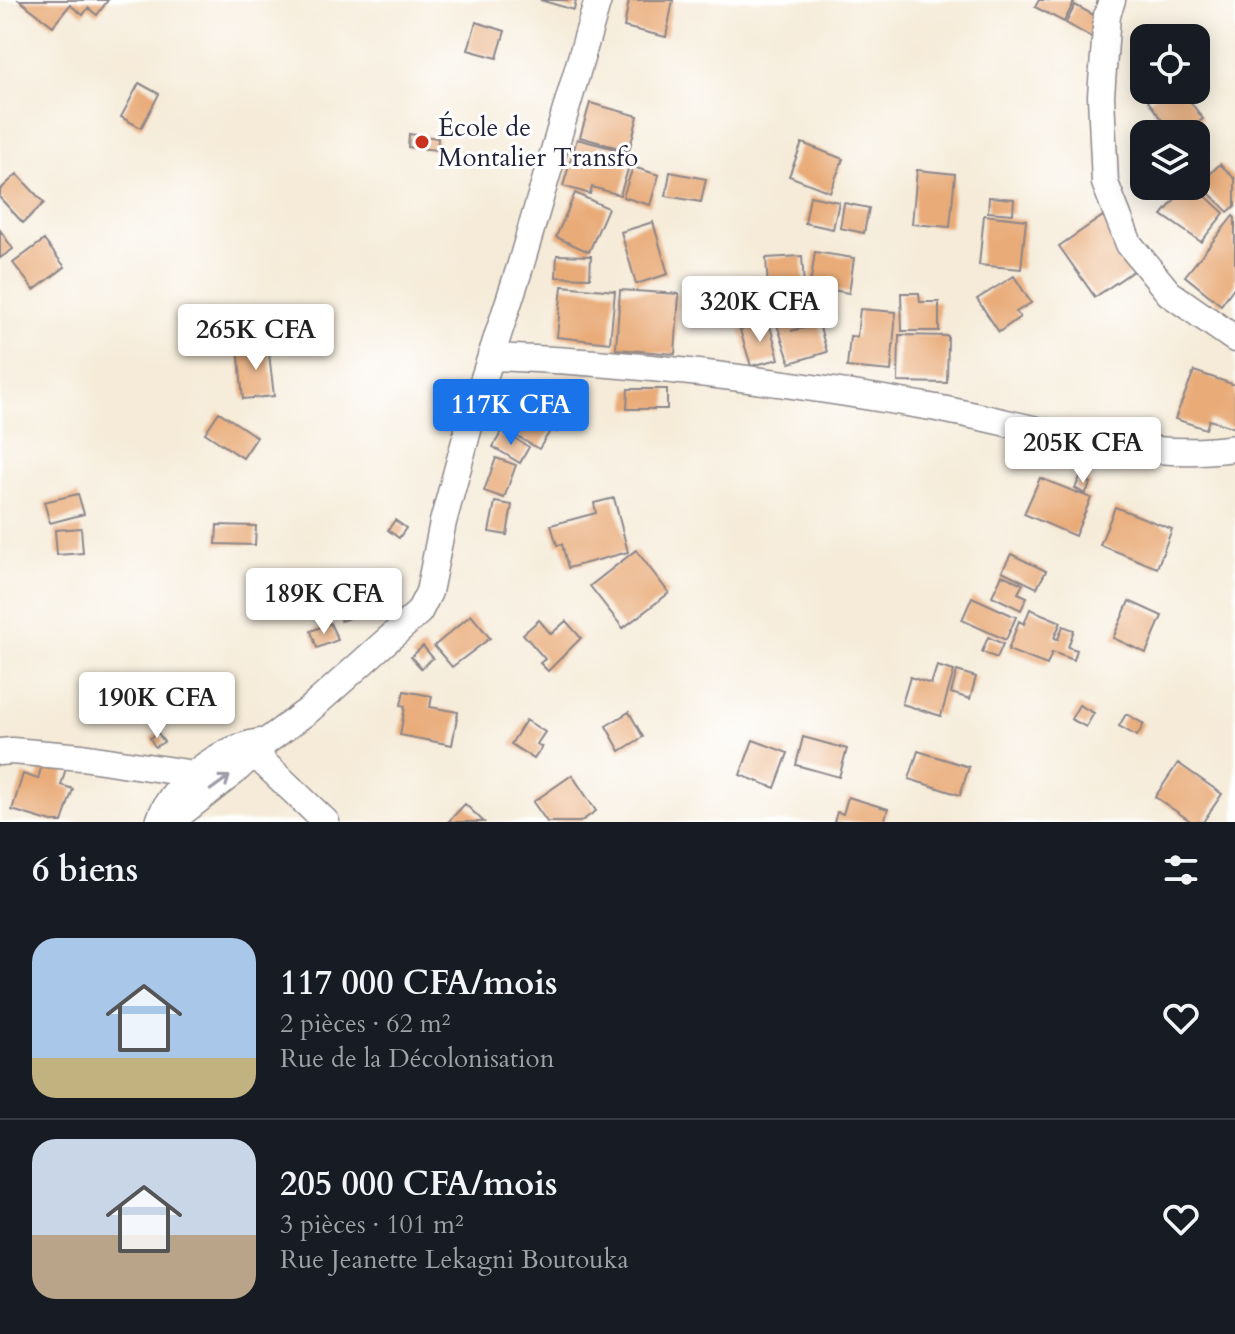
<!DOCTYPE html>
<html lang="fr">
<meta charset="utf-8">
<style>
:root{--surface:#171b24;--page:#242831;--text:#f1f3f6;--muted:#9ea1a6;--line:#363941;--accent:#1a73e8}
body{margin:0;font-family:Cardo,serif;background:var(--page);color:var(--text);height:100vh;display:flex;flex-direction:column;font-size:30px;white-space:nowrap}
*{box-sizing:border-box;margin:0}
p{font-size:26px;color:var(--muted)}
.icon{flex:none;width:44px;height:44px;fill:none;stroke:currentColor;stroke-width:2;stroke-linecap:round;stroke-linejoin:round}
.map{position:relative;height:822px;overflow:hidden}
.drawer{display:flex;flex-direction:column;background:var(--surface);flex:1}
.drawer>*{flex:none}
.buttons{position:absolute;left:1130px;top:24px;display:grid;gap:16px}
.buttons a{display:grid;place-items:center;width:80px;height:80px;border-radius:16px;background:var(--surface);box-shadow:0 4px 20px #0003;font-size:40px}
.price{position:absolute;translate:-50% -68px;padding:0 18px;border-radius:8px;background:#fff;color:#222;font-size:26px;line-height:52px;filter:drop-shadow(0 2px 4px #0008)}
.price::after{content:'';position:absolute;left:50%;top:48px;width:24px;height:18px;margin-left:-12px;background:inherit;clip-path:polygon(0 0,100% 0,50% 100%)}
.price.active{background:var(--accent);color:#fff}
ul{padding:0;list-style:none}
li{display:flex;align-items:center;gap:24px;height:200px;padding:0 32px}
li+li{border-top:2px solid var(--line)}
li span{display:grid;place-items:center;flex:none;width:224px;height:160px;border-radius:24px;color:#555}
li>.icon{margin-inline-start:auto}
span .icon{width:96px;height:96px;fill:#fffc;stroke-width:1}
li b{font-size:34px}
h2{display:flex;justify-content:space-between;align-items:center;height:96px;padding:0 32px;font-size:34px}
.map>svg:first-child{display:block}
.building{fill:#e9ac79}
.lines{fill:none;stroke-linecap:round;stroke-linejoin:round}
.minor-casing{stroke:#8c868a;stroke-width:29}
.minor{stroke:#fff;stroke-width:26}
.oneway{stroke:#9c9ca7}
.poi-dot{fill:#c8321e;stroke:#fff;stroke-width:3}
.labels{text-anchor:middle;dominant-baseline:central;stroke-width:6;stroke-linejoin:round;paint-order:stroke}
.poi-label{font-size:26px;fill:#22223b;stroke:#fff;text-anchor:start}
</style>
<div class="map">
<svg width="1235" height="822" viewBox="0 0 1235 822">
<rect width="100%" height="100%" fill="#fff"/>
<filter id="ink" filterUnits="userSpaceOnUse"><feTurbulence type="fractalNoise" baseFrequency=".0125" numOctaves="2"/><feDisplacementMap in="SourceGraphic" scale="16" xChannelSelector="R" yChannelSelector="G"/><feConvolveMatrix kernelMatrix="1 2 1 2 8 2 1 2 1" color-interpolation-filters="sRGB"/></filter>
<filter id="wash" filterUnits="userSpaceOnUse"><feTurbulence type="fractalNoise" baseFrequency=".006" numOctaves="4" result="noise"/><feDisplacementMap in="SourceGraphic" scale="32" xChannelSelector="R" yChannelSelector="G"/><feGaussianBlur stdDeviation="1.8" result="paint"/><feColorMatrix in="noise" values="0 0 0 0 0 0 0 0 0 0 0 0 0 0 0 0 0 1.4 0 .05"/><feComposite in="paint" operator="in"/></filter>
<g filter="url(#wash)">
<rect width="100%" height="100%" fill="#f5ebd8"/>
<g id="blocks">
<path class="building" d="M19,0h89l-11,15 -9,-7 -5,7 -13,-10 -17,21z
M540,0h36l-2,10z
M629,0h44l-7,37 -42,-10z
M1039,0h36l-11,22 -29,-15z
M1075,5l28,15 -10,18 -27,-15z
M476,22l29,9 -8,27 -29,-8z
M139,83l20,11 -18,34 -20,-11z
M1163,90h19l21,29 -21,15h-10l-24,-33z
M590,103l48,13 -9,35 -49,-14z
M476,125l11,5 -3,6 -10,-4z
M409,134l29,4 -1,12 -29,-3z
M577,139l49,13 -4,13 7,1 -9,29 -28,-8 -2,7 -27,-8z
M802,143l41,16 -13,33 -41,-16z
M1220,164l15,15v27l-7,6 -28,-28z
M633,167l26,8 -9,30 -27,-8z
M917,170l38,4 -5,53 -38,-3z
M670,172l36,7 -5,23 -35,-6z
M17,174l27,29 -21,20 -23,-25v-8z
M1186,186h9l29,27 -23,29 -39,-27z
M575,193l33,15 -19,44 -33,-15z
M810,196l29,6 -6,27 -28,-6z
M989,197l25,2 -1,15 -25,-2z
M844,203l25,5 -5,25 -24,-5z
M984,215l42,5 -5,49 -42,-4z
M1103,216l36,51 -44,30 -36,-51z
M1233,216l2,2v68l-14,19 -36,-29z
M653,222l15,52 -32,10 -15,-52z
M0,230l13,19 -13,9z
M44,240l21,27 -31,23 -21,-27z
M815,252l39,6 -5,35 -39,-7z
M557,255l34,1 -1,22 -34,-1z
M802,256l3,45 -36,2 -3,-45z
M1014,276l17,27 -15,9 4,5 -21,15 -22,-33z
M562,286l53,5 -5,52 -53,-6z
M620,290l59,4 -4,60 -59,-5z
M901,293h18l1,9h19v29h-37z
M817,302l6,19 -32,10 28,-7 8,28 -37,11 -16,-47z
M860,309l36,3 -5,59 -44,-4 3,-31 7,1z
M769,322l10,37 -28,7 -11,-36z
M899,335l49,1 -1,47 -49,-1z
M268,345l6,51 -31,3 -5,-51z
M1194,371l41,14v43l-26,-8 -3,9 -31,-10z
M628,389h39v20h-40z
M545,404l21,14 -9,14 -22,-14z
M517,411l33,20 -11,18 -33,-19z
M219,412l38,25 -14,21 -38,-25z
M502,431l27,16 -9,16 -27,-16z
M496,458l20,7 -12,33 -20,-7z
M1081,475l10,8 -6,11 -10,-6z
M1040,478l51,20 -16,38 -51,-22z
M78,494l6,20 -34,9 -6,-21z
M614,498l14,54 -60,16 -6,-24 -5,1 -6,-20 45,-12 -2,-10z
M495,502l17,3 -5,30 -18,-3z
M1115,507l57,22 -15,39 -57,-23z
M395,520l11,8 -7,10 -11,-8z
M217,525l39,1 -1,19 -39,-1z
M81,528l2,25 -26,2 -2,-25z
M636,550l33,43 -46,35 -33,-42z
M1011,554l35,17 -9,17 -35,-17z
M1002,575l21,9 -5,9 9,4 -6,13 -29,-14z
M365,594l6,16 -30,11 -5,-15z
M972,597l44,20 -10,23 -44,-20z
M1129,601l33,15 -16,37 -33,-15z
M1030,609l31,13 -7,16 4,1 5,-13 11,4 -6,17 9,3 -3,10 -22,-8 -5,13 -39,-15 11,-29 5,3z
M471,615l19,23 -38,29 -18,-21z
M539,620l12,14 15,-13 15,17 -33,33 -8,-8 5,-4 -22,-25z
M330,623l8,17 -21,8 -6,-17z
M988,637l15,7 -6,14 -15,-6z
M423,646l10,12 -12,10 -10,-11z
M937,666l17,5 -13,45 -39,-12 8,-27 21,7z
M957,671l19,6 -6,22 -19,-6z
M404,691l28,5 -2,11 28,5 -6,33 -52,-10 5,-29 -4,-1z
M147,703l3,9 -17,6 -3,-8z
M1079,705l15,8 -8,14 -15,-8z
M629,712l14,25 -23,14 -14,-25z
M1126,714l18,10 -7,12 -18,-10z
M526,720l19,12 -8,12 5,3 -8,12 -23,-15z
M158,733l6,9 -9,5 -5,-9z
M803,737l44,12 -8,28 -43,-12z
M753,740l35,13 -13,35 -35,-13z
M918,751l51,16 -9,28 -51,-16z
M43,761l23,7 -5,17 12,4 -11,33h-10l-40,-12 11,-36 15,5z
M1178,763l44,31 -19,28h-11l-37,-25z
M572,775l24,36 -16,11h-33l-14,-20z
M848,797l40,12 -4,13h-50l3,-10 6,2z
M465,804l19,18h-36z"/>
</g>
</g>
<g filter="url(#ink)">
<use href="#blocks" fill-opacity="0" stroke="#8c868a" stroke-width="2"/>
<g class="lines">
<g class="minor-casing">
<path id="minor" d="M1112,0l-5,15 -6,81 4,87 24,61 40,49 66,46
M492,357c145,5 289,24 433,49 102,17 205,57 310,42
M0,752l12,-1 70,6 112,17
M258,752l6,11 62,59
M159,822c12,-39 61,-73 101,-80
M170,822l64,-50 33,-31 42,-31 110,-98 10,-20 14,-70 30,-110 47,-145 78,-267"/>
</g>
<use href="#minor" class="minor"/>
</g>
<defs><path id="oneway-shaft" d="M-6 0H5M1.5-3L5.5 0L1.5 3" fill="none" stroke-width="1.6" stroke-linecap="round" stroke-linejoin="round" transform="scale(2)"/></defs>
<use class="oneway" href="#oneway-shaft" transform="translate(220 783) rotate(-36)"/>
</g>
<circle class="poi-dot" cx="422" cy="142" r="8"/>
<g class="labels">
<g class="poi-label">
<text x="438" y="127">École de<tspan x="438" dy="30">Montalier Transfo</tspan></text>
</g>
</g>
</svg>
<div class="buttons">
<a><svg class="icon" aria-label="locate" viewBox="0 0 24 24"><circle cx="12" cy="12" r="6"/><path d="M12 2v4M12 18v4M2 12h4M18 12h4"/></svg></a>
<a><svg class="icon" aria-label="layers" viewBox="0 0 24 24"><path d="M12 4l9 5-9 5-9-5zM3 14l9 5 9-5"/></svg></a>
</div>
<b class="price" style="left:760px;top:344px">320K CFA</b>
<b class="price" style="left:256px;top:372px">265K CFA</b>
<b class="price active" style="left:511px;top:447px">117K CFA</b>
<b class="price" style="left:1083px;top:485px">205K CFA</b>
<b class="price" style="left:324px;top:636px">189K CFA</b>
<b class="price" style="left:157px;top:740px">190K CFA</b>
</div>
<section class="drawer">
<h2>6 biens<svg class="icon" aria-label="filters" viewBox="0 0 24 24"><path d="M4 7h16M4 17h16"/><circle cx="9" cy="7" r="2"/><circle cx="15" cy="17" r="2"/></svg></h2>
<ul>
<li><span style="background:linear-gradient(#a9c7e8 75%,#c2b280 0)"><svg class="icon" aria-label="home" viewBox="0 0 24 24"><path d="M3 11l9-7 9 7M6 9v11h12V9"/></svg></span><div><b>117 000 CFA/mois</b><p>2 pièces · 62 m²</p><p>Rue de la Décolonisation</p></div><svg class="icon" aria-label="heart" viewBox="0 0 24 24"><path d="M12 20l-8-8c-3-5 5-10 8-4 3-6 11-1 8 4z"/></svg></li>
<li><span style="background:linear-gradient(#c9d6e8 60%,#b9a48a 0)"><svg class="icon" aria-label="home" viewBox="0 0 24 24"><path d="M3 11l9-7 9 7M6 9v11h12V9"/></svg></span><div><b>205 000 CFA/mois</b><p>3 pièces · 101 m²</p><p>Rue Jeanette Lekagni Boutouka</p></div><svg class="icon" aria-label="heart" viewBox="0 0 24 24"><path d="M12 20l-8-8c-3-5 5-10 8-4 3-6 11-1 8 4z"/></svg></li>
</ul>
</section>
